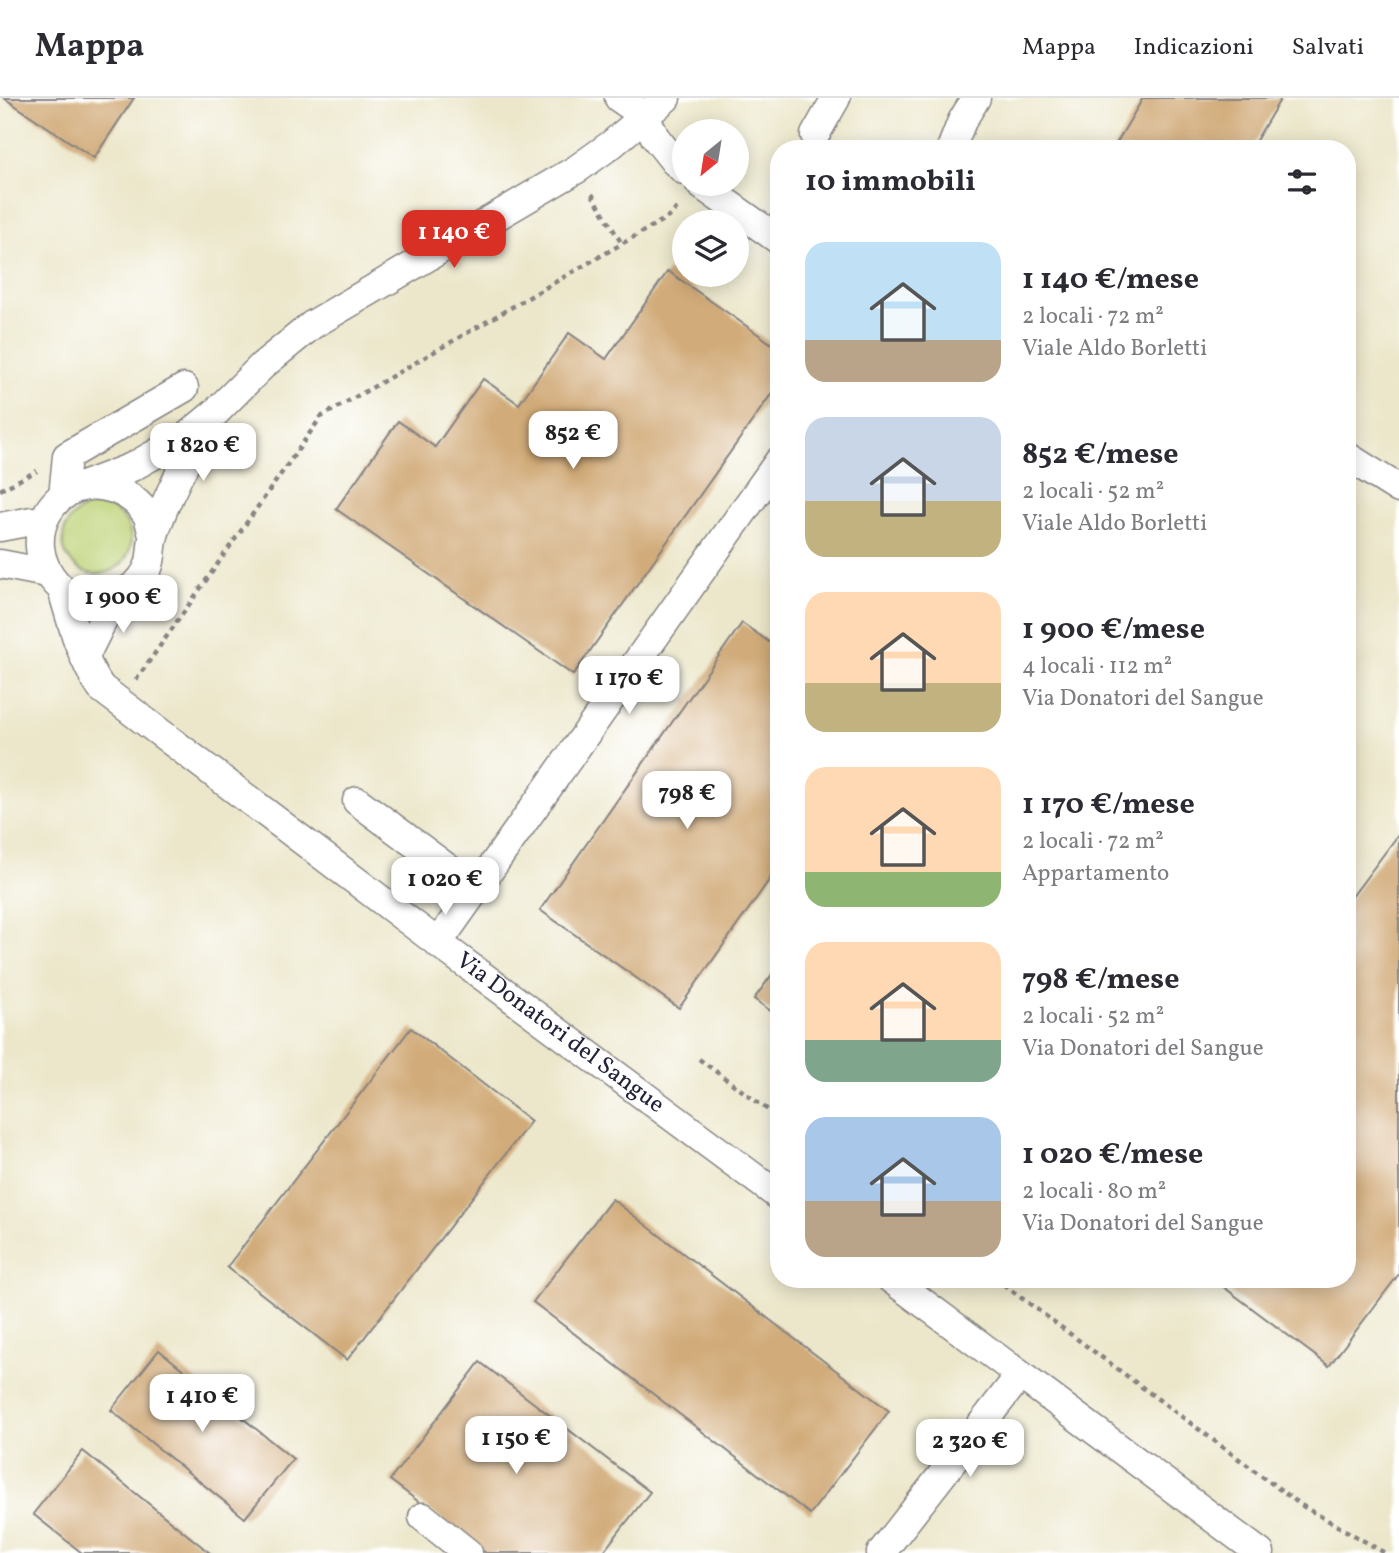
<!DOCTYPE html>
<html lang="it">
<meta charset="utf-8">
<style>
:root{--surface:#fff;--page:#f7f7f7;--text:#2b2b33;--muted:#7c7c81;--line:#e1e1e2;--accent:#d93025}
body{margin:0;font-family:Vollkorn,serif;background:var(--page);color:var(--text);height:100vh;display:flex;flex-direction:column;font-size:26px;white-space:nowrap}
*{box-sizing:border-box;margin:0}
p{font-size:23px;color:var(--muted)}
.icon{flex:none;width:38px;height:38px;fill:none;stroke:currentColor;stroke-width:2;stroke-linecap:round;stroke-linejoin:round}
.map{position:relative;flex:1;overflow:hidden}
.panel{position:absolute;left:770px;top:42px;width:586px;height:1148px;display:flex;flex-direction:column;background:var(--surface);border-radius:28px;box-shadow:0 4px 18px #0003}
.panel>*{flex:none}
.needle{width:46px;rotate:210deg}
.buttons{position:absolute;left:672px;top:21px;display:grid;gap:14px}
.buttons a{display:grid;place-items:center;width:77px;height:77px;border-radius:50%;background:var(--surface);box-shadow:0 4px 18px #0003;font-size:35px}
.price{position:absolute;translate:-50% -60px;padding:0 16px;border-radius:14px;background:#fff;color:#222;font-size:23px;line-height:46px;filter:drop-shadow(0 2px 4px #0008)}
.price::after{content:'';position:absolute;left:50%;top:42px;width:21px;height:16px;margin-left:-10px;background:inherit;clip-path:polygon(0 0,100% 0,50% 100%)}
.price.active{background:var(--accent);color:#fff}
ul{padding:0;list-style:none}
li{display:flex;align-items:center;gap:21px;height:175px;padding:0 35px}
li span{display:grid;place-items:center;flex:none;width:196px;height:140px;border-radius:21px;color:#555}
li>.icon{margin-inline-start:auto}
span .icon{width:84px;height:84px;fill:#fffc;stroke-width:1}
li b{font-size:30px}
h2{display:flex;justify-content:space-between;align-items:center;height:84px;padding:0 35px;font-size:30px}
header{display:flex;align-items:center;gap:42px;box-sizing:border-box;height:98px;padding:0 35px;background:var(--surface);border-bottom:2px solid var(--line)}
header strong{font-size:33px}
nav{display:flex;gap:38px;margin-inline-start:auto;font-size:24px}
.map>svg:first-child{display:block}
.green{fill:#bdd377;stroke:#707a59;stroke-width:2}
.building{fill:#d1ab79}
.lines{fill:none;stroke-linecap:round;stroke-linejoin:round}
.minor-casing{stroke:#878483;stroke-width:31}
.path{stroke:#878483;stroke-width:4.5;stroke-dasharray:5 5;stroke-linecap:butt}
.minor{stroke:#fff;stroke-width:28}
.labels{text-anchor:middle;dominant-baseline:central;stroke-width:5;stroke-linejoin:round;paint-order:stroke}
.street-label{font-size:24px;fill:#22223b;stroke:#fff}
</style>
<header>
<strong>Mappa</strong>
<nav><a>Mappa</a><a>Indicazioni</a><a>Salvati</a></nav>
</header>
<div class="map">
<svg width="1399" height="1455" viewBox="0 0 1399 1455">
<rect width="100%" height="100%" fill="#fff"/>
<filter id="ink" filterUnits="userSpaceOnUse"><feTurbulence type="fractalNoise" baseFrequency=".0143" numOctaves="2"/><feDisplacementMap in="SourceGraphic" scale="14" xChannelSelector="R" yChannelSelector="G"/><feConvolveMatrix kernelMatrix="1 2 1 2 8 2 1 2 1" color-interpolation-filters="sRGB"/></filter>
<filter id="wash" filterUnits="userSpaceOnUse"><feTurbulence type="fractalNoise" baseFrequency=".00686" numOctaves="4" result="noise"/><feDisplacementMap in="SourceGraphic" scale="28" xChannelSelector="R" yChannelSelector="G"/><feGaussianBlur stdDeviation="1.57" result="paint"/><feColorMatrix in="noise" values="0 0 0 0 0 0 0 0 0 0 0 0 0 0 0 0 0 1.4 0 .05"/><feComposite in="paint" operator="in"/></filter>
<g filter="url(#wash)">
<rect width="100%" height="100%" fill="#ece7cb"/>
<path class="green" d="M63 442a34 34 0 1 1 68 0a34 34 0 1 1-68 0Z"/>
<g id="blocks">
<path class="building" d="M4,0h130l-40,60z
M1143,0h138l-30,51h-138z
M668,173l111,78v34l-206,292 -237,-166 62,-88 37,26 48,-68 36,25 50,-71 37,26z
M742,525l37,26v217l-100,142 -139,-98z
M1399,736v440l-70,92 -116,-87h135v-377z
M779,867v52l-25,-18z
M411,930l120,93 -184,239 -120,-93z
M612,1101l277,212 -79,103 -277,-212z
M159,1252l134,109 -48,59 -134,-108z
M480,1264l170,130 -46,59 3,2h-121l-96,-73z
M83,1353l127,102h-128l-49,-39z"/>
</g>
</g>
<g filter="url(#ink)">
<use href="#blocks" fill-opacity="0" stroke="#878483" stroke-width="2"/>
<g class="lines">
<g class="minor-casing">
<g id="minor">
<path d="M619,0l26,18 10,21 19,24 10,9"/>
<path d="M815,37l21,-37"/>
<path d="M951,51l11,-28 14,-23"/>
<path d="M700,86l79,56"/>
<path d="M1348,359l51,32"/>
<path d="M80,389l52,-20 54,-30 29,-24 48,-48 49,-40 265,-156 35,-25 54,-46"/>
<path d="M63,398l4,-40 117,-68"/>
<path d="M0,429l32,-6 8,7"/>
<path d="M153,437c-2,-6 -3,-14 -6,-20 -8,-13 -20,-21 -33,-26 -58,-20 -99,50 -57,95 7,7 18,13 28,15 5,0 10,0 16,0 14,0 32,-10 41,-21 13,-17 7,-29 13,-46 12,-37 31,-71 51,-105"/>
<path d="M0,466l47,9"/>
<path id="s1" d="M62,491c9,32 20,72 39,99l337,255 341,253"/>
<path d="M85,558l20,-40 22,-24"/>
<path d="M357,703l120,89"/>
<path d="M438,845l341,-482"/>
<path d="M891,1181l369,274"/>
<path d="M423,1419l45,36"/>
<path d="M881,1455l139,-178"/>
</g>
</g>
<path class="path" d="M592,96l30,50
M0,392l37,-19
M136,582l185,-263 349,-201 10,-12
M699,961l80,59
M996,1181l305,226 84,48"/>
<use href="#minor" class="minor"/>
</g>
</g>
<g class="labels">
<g class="street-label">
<text stroke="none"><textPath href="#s1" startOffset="681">Via Donatori del Sangue</textPath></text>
</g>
</g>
</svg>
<div class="buttons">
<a><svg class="needle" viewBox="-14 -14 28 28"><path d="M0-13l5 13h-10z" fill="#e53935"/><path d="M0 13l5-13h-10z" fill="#7c7c81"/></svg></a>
<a><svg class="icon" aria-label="layers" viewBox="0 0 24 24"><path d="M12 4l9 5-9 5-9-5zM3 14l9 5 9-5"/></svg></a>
</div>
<b class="price active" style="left:454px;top:172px">1 140 €</b>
<b class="price" style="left:573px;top:373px">852 €</b>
<b class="price" style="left:203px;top:385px">1 820 €</b>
<b class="price" style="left:123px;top:537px">1 900 €</b>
<b class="price" style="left:629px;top:618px">1 170 €</b>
<b class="price" style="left:687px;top:733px">798 €</b>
<b class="price" style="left:445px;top:819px">1 020 €</b>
<b class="price" style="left:202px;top:1336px">1 410 €</b>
<b class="price" style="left:516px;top:1378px">1 150 €</b>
<b class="price" style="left:970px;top:1381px">2 320 €</b>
<section class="panel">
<h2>10 immobili<svg class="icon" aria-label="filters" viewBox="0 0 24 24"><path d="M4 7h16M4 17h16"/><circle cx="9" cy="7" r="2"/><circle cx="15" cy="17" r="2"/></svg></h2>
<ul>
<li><span style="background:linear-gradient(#bfe0f5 70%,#b9a48a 0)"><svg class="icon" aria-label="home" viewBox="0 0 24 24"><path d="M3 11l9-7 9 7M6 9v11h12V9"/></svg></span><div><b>1 140 €/mese</b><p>2 locali · 72 m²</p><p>Viale Aldo Borletti</p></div></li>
<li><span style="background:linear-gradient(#c9d6e8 60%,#c2b280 0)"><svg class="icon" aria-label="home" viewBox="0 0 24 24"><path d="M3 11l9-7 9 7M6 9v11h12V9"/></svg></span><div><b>852 €/mese</b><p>2 locali · 52 m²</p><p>Viale Aldo Borletti</p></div></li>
<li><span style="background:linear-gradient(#ffd9b3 65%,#c2b280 0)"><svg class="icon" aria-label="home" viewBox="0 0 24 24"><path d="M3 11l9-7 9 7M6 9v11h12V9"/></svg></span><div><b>1 900 €/mese</b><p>4 locali · 112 m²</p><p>Via Donatori del Sangue</p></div></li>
<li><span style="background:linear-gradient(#ffd9b3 75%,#8fb573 0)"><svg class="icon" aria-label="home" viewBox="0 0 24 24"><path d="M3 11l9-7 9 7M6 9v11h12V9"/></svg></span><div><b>1 170 €/mese</b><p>2 locali · 72 m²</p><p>Appartamento</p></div></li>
<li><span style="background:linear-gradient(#ffd9b3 70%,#7fa58c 0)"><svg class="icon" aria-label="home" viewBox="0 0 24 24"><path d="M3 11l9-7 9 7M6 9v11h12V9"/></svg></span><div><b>798 €/mese</b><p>2 locali · 52 m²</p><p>Via Donatori del Sangue</p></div></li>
<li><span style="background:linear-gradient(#a9c7e8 60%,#b9a48a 0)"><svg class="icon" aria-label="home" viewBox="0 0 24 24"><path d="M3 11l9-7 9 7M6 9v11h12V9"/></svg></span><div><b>1 020 €/mese</b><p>2 locali · 80 m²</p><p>Via Donatori del Sangue</p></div></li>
</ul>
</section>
</div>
